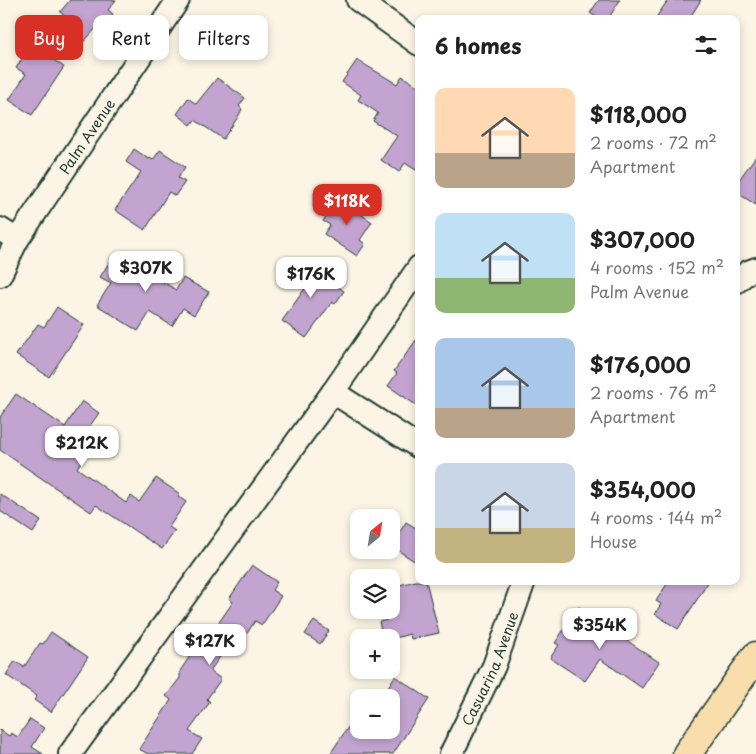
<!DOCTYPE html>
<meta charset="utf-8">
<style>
:root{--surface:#fff;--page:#f2f2f2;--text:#222;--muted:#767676;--accent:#d93025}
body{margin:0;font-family:"Playpen Sans",sans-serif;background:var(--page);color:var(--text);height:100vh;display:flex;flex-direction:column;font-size:19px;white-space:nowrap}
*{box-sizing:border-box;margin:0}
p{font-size:16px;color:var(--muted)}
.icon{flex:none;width:28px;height:28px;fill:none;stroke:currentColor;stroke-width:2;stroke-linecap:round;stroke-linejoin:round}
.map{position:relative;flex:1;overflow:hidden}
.panel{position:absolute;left:415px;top:15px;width:325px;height:570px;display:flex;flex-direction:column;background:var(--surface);border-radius:10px;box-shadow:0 2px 8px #0003}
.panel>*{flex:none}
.banner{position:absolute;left:15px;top:15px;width:325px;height:45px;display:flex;gap:10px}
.needle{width:32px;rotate:30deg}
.buttons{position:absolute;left:350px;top:509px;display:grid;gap:10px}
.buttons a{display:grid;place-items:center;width:50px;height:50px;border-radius:10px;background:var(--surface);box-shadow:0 2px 8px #0003;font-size:25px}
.price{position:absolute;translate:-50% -42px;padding:0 11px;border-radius:10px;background:#fff;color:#222;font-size:16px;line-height:32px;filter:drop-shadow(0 1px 2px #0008)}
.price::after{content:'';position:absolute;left:50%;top:30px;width:15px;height:11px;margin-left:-8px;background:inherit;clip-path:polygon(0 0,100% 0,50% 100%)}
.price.on{background:var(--accent);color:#fff}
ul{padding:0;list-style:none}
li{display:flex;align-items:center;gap:15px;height:125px;padding:0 20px}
li span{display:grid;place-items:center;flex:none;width:140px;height:100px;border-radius:10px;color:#555}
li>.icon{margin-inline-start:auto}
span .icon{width:60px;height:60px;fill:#fffc;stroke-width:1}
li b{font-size:21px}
h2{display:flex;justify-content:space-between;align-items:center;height:60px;padding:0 20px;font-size:21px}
.pill{padding:0 18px;border-radius:10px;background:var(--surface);box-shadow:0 2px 8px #0003;font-size:18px;line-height:45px}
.pill.on{background:var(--accent);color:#fff}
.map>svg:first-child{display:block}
.building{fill:#c3a4d0;stroke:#1f3d34}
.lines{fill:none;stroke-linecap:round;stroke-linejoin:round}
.minor-casing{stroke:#1f3d34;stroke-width:26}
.highway-casing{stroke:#1f3d34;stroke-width:31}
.minor{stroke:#fcf5e5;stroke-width:22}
.highway{stroke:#f9deab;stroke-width:28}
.labels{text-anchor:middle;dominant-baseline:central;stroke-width:4;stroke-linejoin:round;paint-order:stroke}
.street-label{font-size:14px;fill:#1f3d34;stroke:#fcf5e5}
</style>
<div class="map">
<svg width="756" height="754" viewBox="0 0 756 754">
<rect width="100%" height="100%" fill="#fcf5e5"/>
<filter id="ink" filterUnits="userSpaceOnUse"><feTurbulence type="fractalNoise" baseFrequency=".02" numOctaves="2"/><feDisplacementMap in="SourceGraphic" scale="10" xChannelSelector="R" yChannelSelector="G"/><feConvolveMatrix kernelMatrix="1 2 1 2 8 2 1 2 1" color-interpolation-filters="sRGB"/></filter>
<g filter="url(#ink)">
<path class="building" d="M70,0h46l-8,10 5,4 -13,16 -3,-3 -17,19 -21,-18 8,-10 -7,-6z
M599,0h21l-12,19h-9l-9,-6z
M668,0h33l-12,19h-34z
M31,45l33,22 -32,48 -23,-15 17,-26 -10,-6z
M357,60l40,24 5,-8 17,11v85l-14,-9 -6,9 -18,-12 16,-24 -24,-15 5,-8 -20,-13 3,-5 -19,-13z
M217,78l28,20 -6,8 3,3 -4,8 -15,22 -28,-19 -4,5 -14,-11 11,-16 8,6z
M134,149l15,10 1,-1 3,2 7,-10 25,17 -7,11 7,4 -10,14 -6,-4 -24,38 -30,-20 26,-38 -15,-10z
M756,156v49l-20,-13v-8z
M338,199l12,8 3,-5 13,9 -4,4 10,7 -12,18 5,4 -8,12 -33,-22 6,-9 -7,-4z
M137,250l19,12 -7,11 27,17 7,-12 26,14 -15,23 -11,-7 -11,18 -22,-14 -12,19 -41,-26 14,-22 -11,-6 12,-19 15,7z
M301,260l43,31 -9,13 -3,-2 -26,36 -24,-17 24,-34 -16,-12z
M57,307l27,18 -35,52 -33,-22 22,-31 6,3z
M419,336v71l-31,-21 9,-13 -3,-2z
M16,394l49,33 17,-26 17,12 -10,14 11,6 -23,35 49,35 5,-7 8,6 17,-24 24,16 -2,2 8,6 -17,25 6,4 -13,18 -66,-44 -5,7 -91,-62v-33z
M0,494l41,27 -8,12 -33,-22z
M406,522l13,8v34l-28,-18z
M252,565l25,17 -5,8 9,6 -19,29 -7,-4 -19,29 -7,-6 -19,27 11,8 -14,20 3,3 -21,29 13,8 -10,15h-44l-9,-5 32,-49 -5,-4 14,-18v-7l18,-27 4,3 31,-45 -4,-3z
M416,581h10l13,52 -28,6 -1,-5 -15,4h-12l-4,-16 8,-2 -3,-10h7v-23z
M669,581h40l-31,48 -23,-15 6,-10 -5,-3z
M579,607l17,12 2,-3 22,14 -3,4 42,28 -17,26 -42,-29 -15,22 -35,-23 9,-13 -4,-2z
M314,621l15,10 -9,13 -15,-10z
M51,632l37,25 -37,55 -17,-12 3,-4 -31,-21 9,-14 9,6 16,-24 3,1z
M395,676l34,23 -36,55h-63l29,-43v19h32v-32h-10z
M30,719l14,9 -12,19 11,7h-43v-24l9,6 2,-3 7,4z"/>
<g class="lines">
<g class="minor-casing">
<g id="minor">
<path d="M358,0l61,44"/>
<path d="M0,229l17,11"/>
<path id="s1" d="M0,275l17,-35 161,-240"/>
<path d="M736,282l12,-10 8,-3"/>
<path d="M333,392l86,55"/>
<path d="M70,754l263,-362 86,-125"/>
<path id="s2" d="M451,754l43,-88 30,-85"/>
</g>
</g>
<g class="highway-casing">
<path id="highway" d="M687,754l69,-98"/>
</g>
<use href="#minor" class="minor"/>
<use href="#highway" class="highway"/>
</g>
</g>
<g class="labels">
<g class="street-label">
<text stroke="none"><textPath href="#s1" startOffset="164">Palm Avenue</textPath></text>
<text stroke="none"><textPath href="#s2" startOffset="94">Casuarina Avenue</textPath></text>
</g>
</g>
</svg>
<div class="buttons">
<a><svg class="needle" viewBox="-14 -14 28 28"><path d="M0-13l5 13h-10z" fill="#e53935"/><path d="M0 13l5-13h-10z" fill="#767676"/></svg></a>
<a><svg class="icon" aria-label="layers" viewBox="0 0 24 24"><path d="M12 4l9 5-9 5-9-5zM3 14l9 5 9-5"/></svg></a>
<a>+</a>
<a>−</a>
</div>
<b class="price on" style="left:347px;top:226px">$118K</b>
<b class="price" style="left:146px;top:293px">$307K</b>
<b class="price" style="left:311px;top:299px">$176K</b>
<b class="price" style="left:82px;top:468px">$212K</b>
<b class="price" style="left:600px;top:650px">$354K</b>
<b class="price" style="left:210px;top:666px">$127K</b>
<div class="banner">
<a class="pill on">Buy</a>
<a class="pill">Rent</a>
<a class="pill">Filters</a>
</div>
<section class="panel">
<h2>6 homes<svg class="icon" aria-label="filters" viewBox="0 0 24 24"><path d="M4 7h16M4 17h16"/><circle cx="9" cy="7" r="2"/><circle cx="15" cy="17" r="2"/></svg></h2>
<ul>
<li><span style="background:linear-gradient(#ffd9b3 65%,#b9a48a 0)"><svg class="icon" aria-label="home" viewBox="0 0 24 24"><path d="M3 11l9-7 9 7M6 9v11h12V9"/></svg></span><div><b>$118,000</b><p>2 rooms · 72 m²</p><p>Apartment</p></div></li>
<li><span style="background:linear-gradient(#bfe0f5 65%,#8fb573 0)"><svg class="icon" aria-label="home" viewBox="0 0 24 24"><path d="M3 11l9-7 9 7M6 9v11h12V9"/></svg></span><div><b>$307,000</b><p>4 rooms · 152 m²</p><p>Palm Avenue</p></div></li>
<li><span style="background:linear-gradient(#a9c7e8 70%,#b9a48a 0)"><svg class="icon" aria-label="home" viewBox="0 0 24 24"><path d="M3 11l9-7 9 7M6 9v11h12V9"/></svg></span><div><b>$176,000</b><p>2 rooms · 76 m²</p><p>Apartment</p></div></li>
<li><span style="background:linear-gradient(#c9d6e8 65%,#c2b280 0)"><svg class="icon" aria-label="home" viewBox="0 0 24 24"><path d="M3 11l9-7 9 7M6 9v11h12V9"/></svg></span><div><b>$354,000</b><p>4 rooms · 144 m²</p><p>House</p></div></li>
</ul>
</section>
</div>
